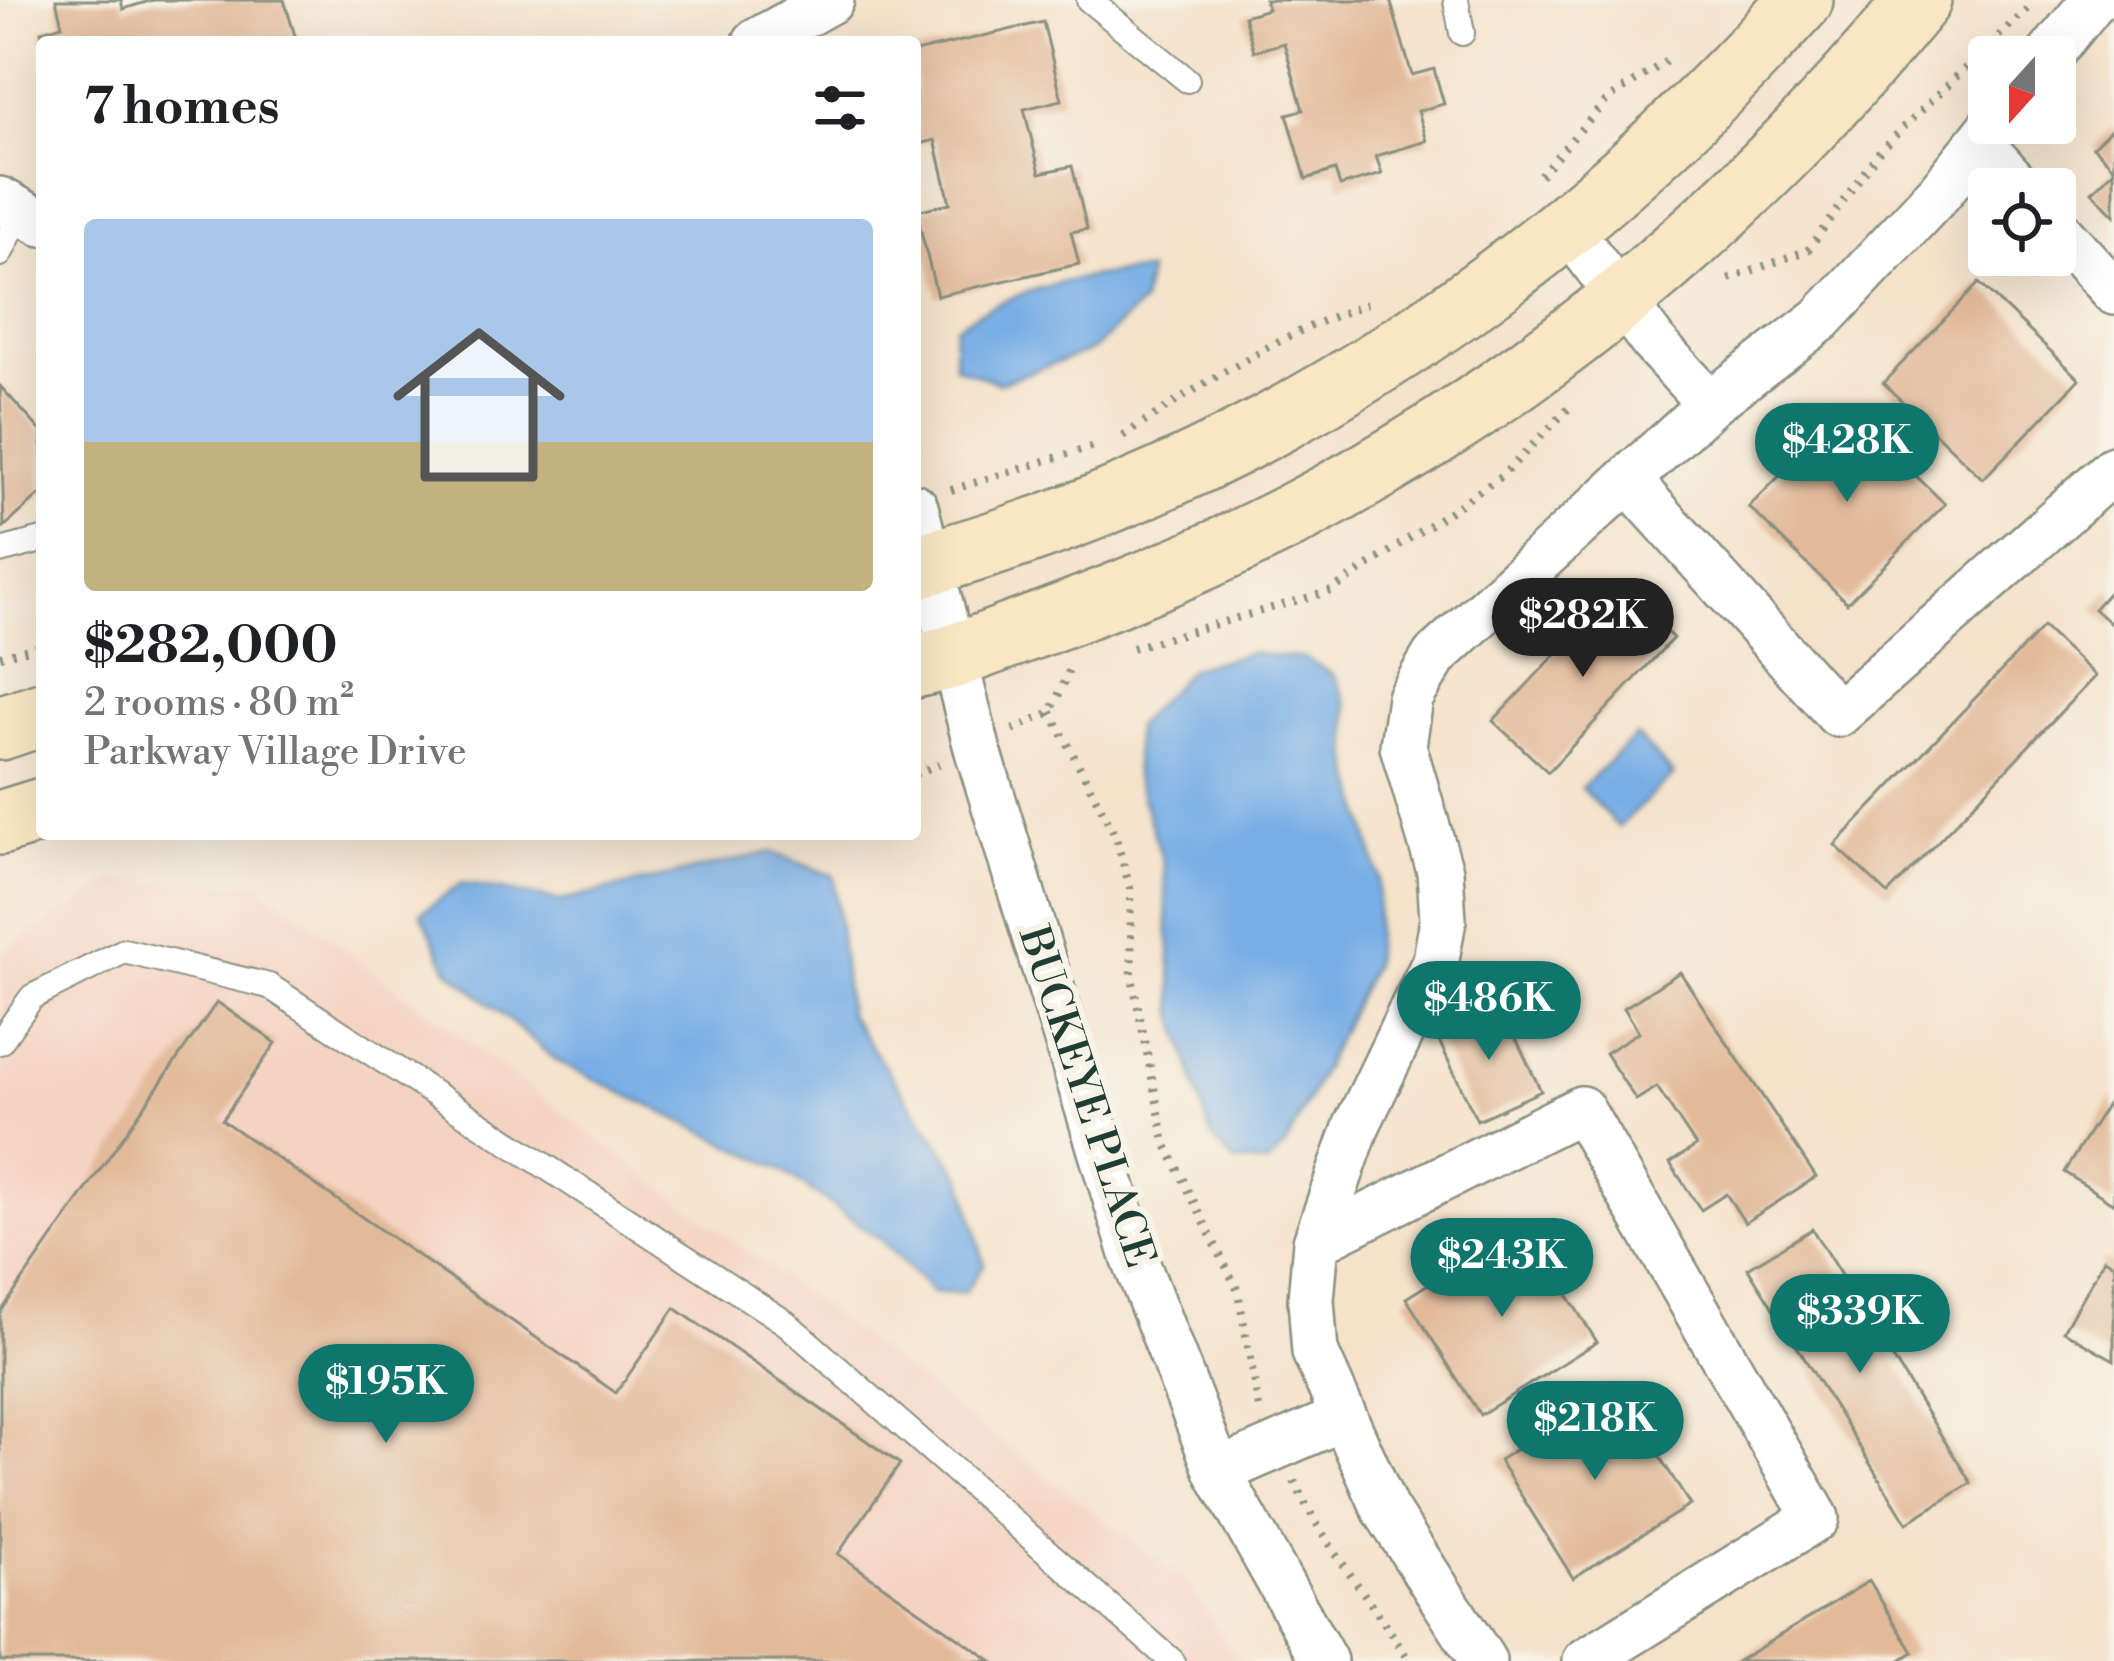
<!DOCTYPE html>
<meta charset="utf-8">
<style>
:root{--surface:#fff;--page:#f2f2f2;--text:#202124;--muted:#757577;--line:#e0e0e0;--accent:#0f766e}
body{margin:0;font-family:"Libre Bodoni",serif;background:var(--page);color:var(--text);height:100vh;display:flex;flex-direction:column;font-size:45px;white-space:nowrap}
*{box-sizing:border-box;margin:0}
p{font-size:39px;color:var(--muted)}
.icon{flex:none;width:66px;height:66px;fill:none;stroke:currentColor;stroke-width:2;stroke-linecap:round;stroke-linejoin:round}
.map{position:relative;flex:1;overflow:hidden}
.sheet{position:absolute;left:36px;top:36px;width:885px;height:804px;display:flex;flex-direction:column;background:var(--surface);border-radius:12px;box-shadow:0 12px 48px #0002}
.sheet>*{flex:none}
.needle{width:78px;rotate:201deg}
.controls{position:absolute;left:1968px;top:36px;display:grid;gap:24px}
.controls a{display:grid;place-items:center;width:108px;height:108px;border-radius:12px;background:var(--surface);box-shadow:0 12px 48px #0002;font-size:60px}
.price{position:absolute;translate:-50% -102px;padding:0 27px;border-radius:42px;background:var(--accent);color:#fff;font-size:39px;line-height:78px;filter:drop-shadow(0 3px 6px #0008)}
.price::after{content:'';position:absolute;left:50%;top:72px;width:36px;height:27px;margin-left:-18px;background:inherit;clip-path:polygon(0 0,100% 0,50% 100%)}
.price.current{background:#222;color:#fff}
ul{padding:0;list-style:none}
li{display:grid;align-content:center;gap:24px;height:636px;padding:0 48px}
li+li{border-top:3px solid var(--line)}
li span{display:grid;place-items:center;height:372px;border-radius:12px;color:#555}
li>.icon{margin-inline-start:auto}
span .icon{width:216px;height:216px;fill:#fffc;stroke-width:1}
li b{font-size:51px}
h2{display:flex;justify-content:space-between;align-items:center;height:144px;padding:0 48px;font-size:51px}
.map>svg:first-child{display:block}
.built{fill:#f5d3c2}
.water{fill:#78aee6;stroke:#4c768d;stroke-width:3}
.building{fill:#e2b999}
.lines{fill:none;stroke-linecap:round;stroke-linejoin:round}
.lane-casing{stroke:#8a9080;stroke-width:28}
.street-casing{stroke:#8a9080;stroke-width:50}
.secondary-casing{stroke:#8a9080;stroke-width:68}
.path{stroke:#8a9080;stroke-width:8;stroke-dasharray:3 9;stroke-linecap:butt}
.lane{stroke:#fff;stroke-width:24}
.street{stroke:#fff;stroke-width:45}
.secondary{stroke:#f9e7c3;stroke-width:63}
.labels{text-anchor:middle;dominant-baseline:central;stroke-width:12;stroke-linejoin:round;paint-order:stroke}
.street-label{font-size:42px;fill:#1f3d34;stroke:#f7f3e8}
</style>
<div class="map">
<svg width="2114" height="1661" viewBox="0 0 2114 1661">
<rect width="100%" height="100%" fill="#f7f3e8"/>
<filter id="ink" filterUnits="userSpaceOnUse"><feTurbulence type="fractalNoise" baseFrequency=".00833" numOctaves="2"/><feDisplacementMap in="SourceGraphic" scale="24" xChannelSelector="R" yChannelSelector="G"/><feConvolveMatrix kernelMatrix="1 2 1 2 8 2 1 2 1" color-interpolation-filters="sRGB"/></filter>
<filter id="wash" filterUnits="userSpaceOnUse"><feTurbulence type="fractalNoise" baseFrequency=".004" numOctaves="4" result="noise"/><feDisplacementMap in="SourceGraphic" scale="48" xChannelSelector="R" yChannelSelector="G"/><feGaussianBlur stdDeviation="2.7" result="paint"/><feColorMatrix in="noise" values="0 0 0 0 0 0 0 0 0 0 0 0 0 0 0 0 0 1.4 0 .05"/><feComposite in="paint" operator="in"/></filter>
<g filter="url(#wash)">
<rect width="100%" height="100%" fill="#f4e2cb"/>
<path class="built" d="M111,881l147,3 930,699 50,78h-1238v-707z"/>
<path class="water" d="M1148,271l-6,32 -49,47 -94,33 -45,-17 1,-39c55,-37 126,-53 193,-56z
M1249,653l57,6 29,17 12,29 3,56 29,117 -6,86 -87,181 -19,19 -32,-2 -24,-25 -36,-123 -12,-153 -28,-85v-50l56,-58z
M1636,736l38,39 -56,52 -37,-39z
M771,852l63,24 14,138 115,164 21,86 -20,29h-31l-52,-53 -102,-72 -222,-107 -109,-92 -27,-56 41,-30 100,18z"/>
<g id="blocks">
<path class="building" d="M56,0h65l2,9 30,-9h131l13,42h-253l-3,-11 21,-6z
M1265,0h125l22,75 22,-6 10,35 -26,7 9,30 -51,15 6,18 -42,12 -5,-16 -29,9 -19,-65 16,-4 -19,-67 -30,8 -10,-35 24,-7z
M1043,22l19,78 -38,9 16,64 32,-7 15,63 -16,3 8,32 -142,32 -21,-85 34,-8 -15,-63 -20,5v-93z
M2114,127v41l-21,-21z
M2114,170v45l-22,-23z
M1979,283l101,96 -97,100 -100,-96z
M0,386l42,46v61l-38,34z
M1846,408l99,96 -98,99 -98,-96z
M1619,587l54,51 -125,134 -55,-51z
M2114,587v40l-20,-18z
M2043,627l52,49 -207,218 -53,-49z
M1680,972l136,205 -71,46 -19,-29 -25,16 -31,-47 26,-17 -39,-59 -21,13 -31,-47 34,-21 -15,-24z
M217,1002l59,41 -54,77 394,273 59,-85 225,156 -62,90 154,107h-992v-348z
M1500,1005l41,86 -64,29 -41,-85z
M2114,1094v110l-50,-32z
M1523,1225l74,117 -117,73 -74,-117z
M1812,1229l159,254 -64,40 -159,-255z
M2104,1259l10,6v95l-51,-29z
M1616,1387l74,118 -117,73 -74,-118z
M1869,1581l44,71 -14,9h-161z"/>
</g>
</g>
<g filter="url(#ink)">
<use href="#blocks" fill-opacity="0" stroke="#8a9080" stroke-width="3"/>
<g class="lines">
<g class="lane-casing">
<path id="lane" d="M1089,0l98,80
M1456,0l6,33
M0,254l19,-40
M0,551l42,-11
M0,1042l32,-45 92,-46 145,35 517,337 386,338"/>
</g>
<g class="street-casing">
<path id="street" d="M756,42l75,-42
M2048,57l46,-57
M1980,143l41,46
M0,200l42,23
M2055,227l59,65
M1569,229l84,113 57,62
M1628,480l210,234 276,-245
M915,507l62,241 157,509 84,215 106,189
M1316,1242l265,-133 235,409 -230,143
M1218,1472l126,-55
M1483,1661l-98,-152 -70,-157 -4,-52 5,-58 41,-117 79,-165 7,-40 -3,-49 -37,-125 7,-48 25,-42 275,-252 111,-85 118,-126 56,-70"/>
</g>
<g class="secondary-casing">
<path id="secondary" d="M915,567c351,-95 646,-299 886,-567
M915,666l37,-9c117,-43 234,-86 345,-144 243,-127 449,-302 622,-513
M0,728l42,-14
M0,823l42,-13"/>
</g>
<path class="path" d="M1540,175l67,-75 64,-42
M1729,279l79,-29 72,-100 151,-145
M1123,436c80,-52 153,-101 244,-132
M951,490l146,-45
M1132,648l199,-57 171,-115 70,-71
M0,656l42,-10
M1051,712l64,123 15,53 2,89 33,166 73,148 21,117
M1013,730l38,-18 20,-46
M915,774l24,-10
M1294,1481c30,65 78,119 115,180"/>
<use href="#lane" class="lane"/>
<use href="#street" class="street"/>
<use href="#secondary" class="secondary"/>
</g>
</g>
<g class="labels">
<g class="street-label">
<text transform="translate(1086 1097) rotate(72)">BUCKEYE PLACE</text>
</g>
</g>
</svg>
<div class="controls">
<a><svg class="needle" viewBox="-14 -14 28 28"><path d="M0-13l5 13h-10z" fill="#e53935"/><path d="M0 13l5-13h-10z" fill="#757577"/></svg></a>
<a><svg class="icon" aria-label="locate" viewBox="0 0 24 24"><circle cx="12" cy="12" r="6"/><path d="M12 2v4M12 18v4M2 12h4M18 12h4"/></svg></a>
</div>
<b class="price" style="left:1847px;top:505px">$428K</b>
<b class="price current" style="left:1583px;top:680px">$282K</b>
<b class="price" style="left:1489px;top:1063px">$486K</b>
<b class="price" style="left:1502px;top:1320px">$243K</b>
<b class="price" style="left:1860px;top:1376px">$339K</b>
<b class="price" style="left:386px;top:1446px">$195K</b>
<b class="price" style="left:1595px;top:1483px">$218K</b>
<section class="sheet">
<h2>7 homes<svg class="icon" aria-label="filters" viewBox="0 0 24 24"><path d="M4 7h16M4 17h16"/><circle cx="9" cy="7" r="2"/><circle cx="15" cy="17" r="2"/></svg></h2>
<ul>
<li><span style="background:linear-gradient(#a9c7e8 60%,#c2b280 0)"><svg class="icon" aria-label="home" viewBox="0 0 24 24"><path d="M3 11l9-7 9 7M6 9v11h12V9"/></svg></span><div><b>$282,000</b><p>2 rooms · 80 m²</p><p>Parkway Village Drive</p></div></li>
</ul>
</section>
</div>
